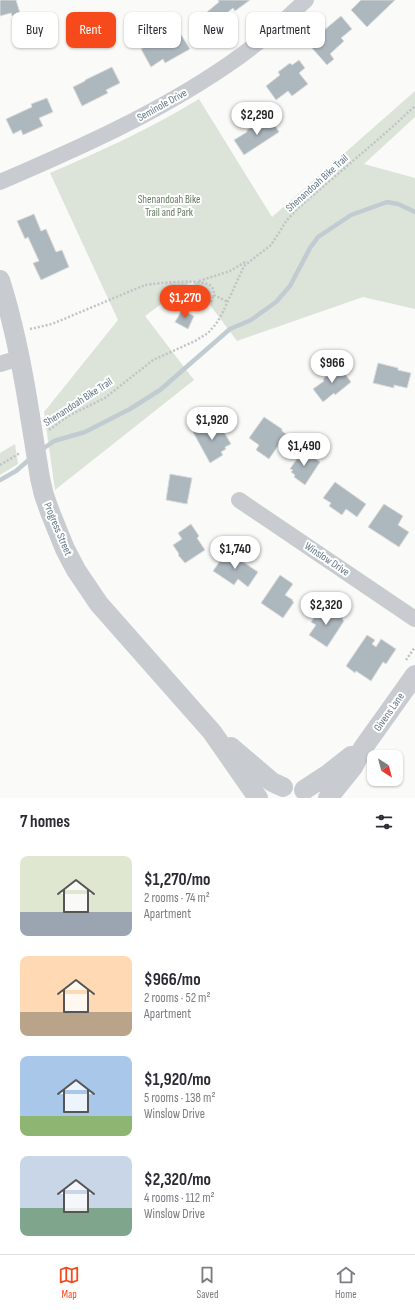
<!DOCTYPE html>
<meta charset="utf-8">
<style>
:root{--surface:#fff;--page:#f7f7f7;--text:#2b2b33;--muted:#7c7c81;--line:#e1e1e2;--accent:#f64a1c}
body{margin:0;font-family:"Sofia Sans Condensed",sans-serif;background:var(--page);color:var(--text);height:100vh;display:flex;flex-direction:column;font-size:15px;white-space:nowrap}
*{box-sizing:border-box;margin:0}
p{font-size:13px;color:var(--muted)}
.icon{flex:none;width:22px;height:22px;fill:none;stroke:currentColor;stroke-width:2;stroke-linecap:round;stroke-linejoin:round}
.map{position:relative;height:798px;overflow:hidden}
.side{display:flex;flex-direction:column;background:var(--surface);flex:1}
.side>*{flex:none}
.banner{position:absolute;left:12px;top:12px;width:391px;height:36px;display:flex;gap:8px}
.needle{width:26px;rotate:144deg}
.buttons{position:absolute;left:367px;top:750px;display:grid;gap:8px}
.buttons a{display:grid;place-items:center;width:36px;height:36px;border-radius:8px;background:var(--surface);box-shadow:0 1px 3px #0004;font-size:20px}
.price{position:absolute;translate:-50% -34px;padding:0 9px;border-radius:14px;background:#fff;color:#222;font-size:13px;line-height:26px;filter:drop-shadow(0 1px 2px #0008)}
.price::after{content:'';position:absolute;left:50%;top:24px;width:12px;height:9px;margin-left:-6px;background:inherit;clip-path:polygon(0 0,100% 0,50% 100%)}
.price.on{background:var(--accent);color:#fff}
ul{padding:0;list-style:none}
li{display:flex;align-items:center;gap:12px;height:100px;padding:0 20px}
li span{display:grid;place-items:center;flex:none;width:112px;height:80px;border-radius:8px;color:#555}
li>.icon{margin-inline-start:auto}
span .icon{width:48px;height:48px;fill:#fffc;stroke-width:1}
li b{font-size:17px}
h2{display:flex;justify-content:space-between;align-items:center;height:48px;padding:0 20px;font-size:17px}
.pill{padding:0 14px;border-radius:8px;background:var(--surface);box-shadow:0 1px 3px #0004;font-size:14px;line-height:36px}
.pill.on{background:var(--accent);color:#fff}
.menu{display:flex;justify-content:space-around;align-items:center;height:56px;border-top:1px solid var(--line);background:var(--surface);font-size:11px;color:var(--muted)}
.menu a{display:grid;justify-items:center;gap:2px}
.menu .on{color:var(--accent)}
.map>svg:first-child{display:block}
.green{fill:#dce3d8}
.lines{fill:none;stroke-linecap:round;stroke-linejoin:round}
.stream{stroke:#c0ccd1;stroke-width:4.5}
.building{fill:#adb7be;stroke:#dcdcda}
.path{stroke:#c1c4c6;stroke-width:2.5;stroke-dasharray:2 2;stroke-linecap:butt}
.minor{stroke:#c8ccd0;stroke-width:16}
.tertiary{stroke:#c8ccd0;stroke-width:20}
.tertiary-bridge{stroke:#c8ccd0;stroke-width:20}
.labels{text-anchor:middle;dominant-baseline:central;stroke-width:4;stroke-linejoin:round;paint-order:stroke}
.street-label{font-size:11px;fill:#627786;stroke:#fff}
.park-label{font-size:11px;fill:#677c62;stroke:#fff}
</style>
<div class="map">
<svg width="415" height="798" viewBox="0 0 415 798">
<rect width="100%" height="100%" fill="#fafaf8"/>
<path class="green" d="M415,91v26l-51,47 51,14v131l-52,-12 -126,44 -45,-60 -47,35 49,64 -139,110 -11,-78 74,-92 -68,-147c51,-22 102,-45 149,-74l73,118z
M15,444l3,20 -18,11v-22z"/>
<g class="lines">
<path class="stream" d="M40,451l14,-10 31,-9 45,-23 30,-19 70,-61 21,-9 25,-18 14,-16 20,-38 8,-11 33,-22 36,-13 11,2 17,8
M0,480l16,-9 15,-13"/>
</g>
<path class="building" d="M0,0h16l4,13 -8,3 -1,-3 -11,3z
M218,0h32l-15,11 -2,-3 -5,4 2,2 -13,11 -10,-13 12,-10z
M361,0h34l-28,27 -16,-17z
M341,16l11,13 -11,9 3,3 -14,13 4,5 -7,6 -15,-17 8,-8 -3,-4z
M180,33l10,16 -25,14 -2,-4 -12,8 -10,-18 13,-7 3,4z
M299,60l6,8 -6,5 9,11 -16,12 -4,-5 -12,9 -10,-14 14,-11 -2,-3 12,-9 2,2z
M112,67l8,16 -14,7 2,3 -26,13 -9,-19 12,-6v-1z
M47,98l6,14 -14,6 4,8 -20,9 -2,-5 -8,4 -7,-15 26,-12 -1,-3z
M269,116l10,16 -35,23 -10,-15 13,-8v-2z
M34,214l7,17 5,-2 10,23 6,-2 7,17 -28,13 -8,-17 6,-2 -11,-24 -3,2 -8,-18z
M182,310l12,6 -6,13 -13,-7z
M378,363l20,5v2l13,3 -4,15 -13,-3v3l-21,-5z
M339,366l12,16 -16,13 -1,-2 -11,9 -10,-13 11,-8 -1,-2z
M264,417l18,12v2l4,3 -17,25 -13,-9 3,-5 -10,-7z
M218,422l13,22 -6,3 1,2 -5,3 2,3 -13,8 -17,-31 13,-7 1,3z
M303,450l17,12 -15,23 -11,-8 1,-2 -4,-3 2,-2 -3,-1z
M170,474l22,4 -5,26 -21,-4z
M335,482l31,22 -9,13 -11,-8 -4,6 -13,-9 2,-3 -8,-5z
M384,504l19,12 -5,9 11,7 -10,15 -31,-20z
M191,524l8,12 -2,2 8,12 -20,13 -7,-8 1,-1 -6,-9 9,-6 -4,-6z
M227,551l31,21 -10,15 -10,-8 -4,6 -21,-14z
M280,575l13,9 -8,11 8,5 -1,1 2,1 -11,16 -22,-15z
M322,606l11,7 1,-1 9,6 -1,1 2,2 -17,26 -18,-12 7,-10 -5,-3z
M367,635l8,5 -3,4 4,3 5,-8 15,10 -10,15 -3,-2 -12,19 -15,-10 -1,2 -9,-7z"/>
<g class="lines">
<path class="path" d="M199,281l31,-10 17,-10
M211,302l3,-7
M30,329l22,-5 93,-39c13,-2 57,-7 66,1 3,3 3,6 3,9l14,7
M49,430l19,-14 37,-18 48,-38 42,-19 13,-8 8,-9 6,-10 22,-48 27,-21 16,-25 10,-11 92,-79 26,-24
M0,465l20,-12
M406,660l9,-13"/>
<path class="minor" d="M0,182c79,-34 158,-69 229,-118 28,-19 53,-41 77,-64
M0,364l19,-6
M239,500l176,119"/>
<path class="tertiary" d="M0,280c14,44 23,90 30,136
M40,478l4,17 6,17 15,37 11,21 23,34 113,128 46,66
M231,747l41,35 11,5
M304,790l23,-15 24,-19
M328,798l25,-31 10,-19 52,-73"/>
<path class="tertiary-bridge" d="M30,416l10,62"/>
</g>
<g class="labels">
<g class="street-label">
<text transform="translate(162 105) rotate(-29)">Seminole Drive</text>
<text transform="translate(317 183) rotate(-42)">Shenandoah Bike Trail</text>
<text transform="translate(78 402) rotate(-33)">Shenandoah Bike Trail</text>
<text transform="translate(58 529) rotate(67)">Progress Street</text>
<text transform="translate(327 559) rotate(34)">Winslow Drive</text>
<text transform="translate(389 712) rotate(-55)">Givens Lane</text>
</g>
<g class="park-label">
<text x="169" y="199">Shenandoah Bike<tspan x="169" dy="13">Trail and Park</tspan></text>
</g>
</g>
</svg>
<div class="buttons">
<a><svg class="needle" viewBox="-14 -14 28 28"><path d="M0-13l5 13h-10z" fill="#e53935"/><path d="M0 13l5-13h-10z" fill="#7c7c81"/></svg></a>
</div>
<b class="price" style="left:257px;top:136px">$2,290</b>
<b class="price on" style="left:185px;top:319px">$1,270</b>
<b class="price" style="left:332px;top:384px">$966</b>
<b class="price" style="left:212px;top:441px">$1,920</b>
<b class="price" style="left:304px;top:467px">$1,490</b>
<b class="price" style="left:235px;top:570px">$1,740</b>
<b class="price" style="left:326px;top:626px">$2,320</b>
<div class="banner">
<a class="pill">Buy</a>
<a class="pill on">Rent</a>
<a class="pill">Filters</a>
<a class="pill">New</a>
<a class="pill">Apartment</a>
</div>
</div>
<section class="side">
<h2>7 homes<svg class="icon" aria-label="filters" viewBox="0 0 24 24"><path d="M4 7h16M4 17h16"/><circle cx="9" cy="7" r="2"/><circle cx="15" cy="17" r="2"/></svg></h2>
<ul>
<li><span style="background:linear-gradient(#dfe7d0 70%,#9aa5b1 0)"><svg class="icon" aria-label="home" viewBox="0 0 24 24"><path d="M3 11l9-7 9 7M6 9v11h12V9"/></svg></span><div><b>$1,270/mo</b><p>2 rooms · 74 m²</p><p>Apartment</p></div></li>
<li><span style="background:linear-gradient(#ffd9b3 70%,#b9a48a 0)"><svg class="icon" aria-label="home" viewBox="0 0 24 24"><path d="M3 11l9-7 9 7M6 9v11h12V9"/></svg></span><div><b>$966/mo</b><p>2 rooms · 52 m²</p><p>Apartment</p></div></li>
<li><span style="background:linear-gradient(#a9c7e8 75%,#8fb573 0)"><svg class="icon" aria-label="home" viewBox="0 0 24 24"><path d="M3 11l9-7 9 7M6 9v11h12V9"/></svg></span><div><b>$1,920/mo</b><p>5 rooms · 138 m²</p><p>Winslow Drive</p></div></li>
<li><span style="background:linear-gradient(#c9d6e8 65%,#7fa58c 0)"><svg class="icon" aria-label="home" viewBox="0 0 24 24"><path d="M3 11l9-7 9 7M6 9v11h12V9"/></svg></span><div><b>$2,320/mo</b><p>4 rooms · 112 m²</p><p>Winslow Drive</p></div></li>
</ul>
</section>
<nav class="menu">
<a class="on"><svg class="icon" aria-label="map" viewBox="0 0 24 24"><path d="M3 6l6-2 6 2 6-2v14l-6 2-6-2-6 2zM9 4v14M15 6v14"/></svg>Map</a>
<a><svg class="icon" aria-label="saved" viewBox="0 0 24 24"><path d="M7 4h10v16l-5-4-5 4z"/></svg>Saved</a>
<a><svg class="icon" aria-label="home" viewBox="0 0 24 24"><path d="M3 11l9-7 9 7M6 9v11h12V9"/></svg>Home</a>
</nav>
